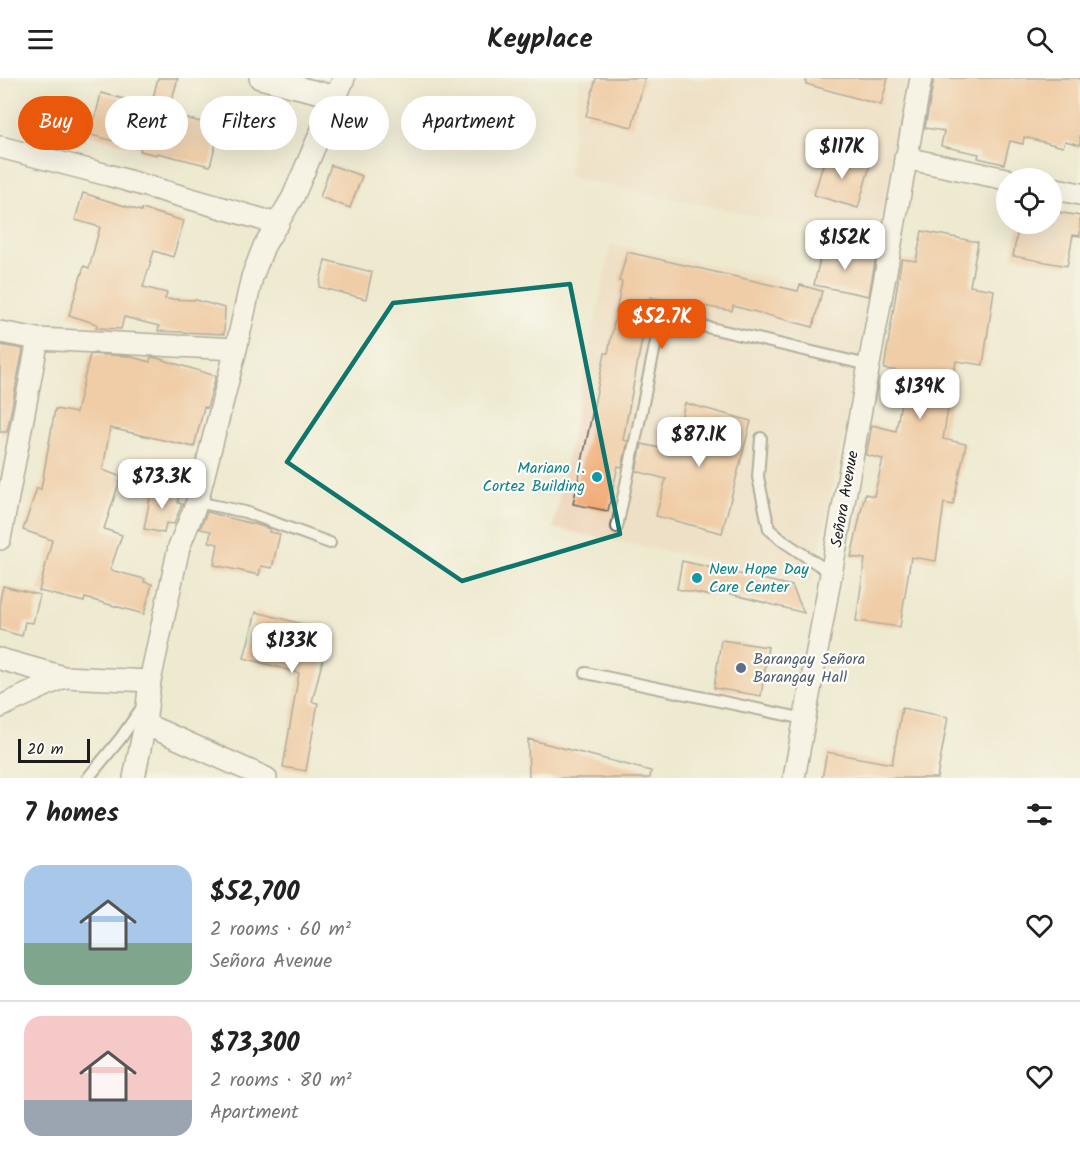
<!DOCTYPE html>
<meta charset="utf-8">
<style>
:root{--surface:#fff;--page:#f6f6f6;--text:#222;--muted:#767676;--line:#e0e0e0;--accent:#ea580c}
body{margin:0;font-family:Kalam,sans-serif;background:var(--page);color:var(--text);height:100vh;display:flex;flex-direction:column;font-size:22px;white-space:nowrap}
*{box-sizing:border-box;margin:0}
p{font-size:20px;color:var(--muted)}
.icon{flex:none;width:33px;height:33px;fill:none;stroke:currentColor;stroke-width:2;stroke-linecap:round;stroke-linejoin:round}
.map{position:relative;height:700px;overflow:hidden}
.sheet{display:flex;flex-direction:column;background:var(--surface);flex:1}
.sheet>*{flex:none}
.guide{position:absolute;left:18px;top:18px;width:600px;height:54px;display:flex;gap:12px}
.fabs{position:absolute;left:996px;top:90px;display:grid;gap:12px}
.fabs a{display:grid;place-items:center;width:66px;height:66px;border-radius:50%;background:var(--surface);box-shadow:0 6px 24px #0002;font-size:30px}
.scale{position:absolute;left:18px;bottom:15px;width:72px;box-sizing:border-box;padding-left:6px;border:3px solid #1c1c1c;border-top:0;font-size:16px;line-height:21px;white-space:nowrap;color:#1c1c1c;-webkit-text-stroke:4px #fdfcf7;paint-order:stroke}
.price{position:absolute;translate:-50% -51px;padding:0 14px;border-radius:12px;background:#fff;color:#222;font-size:20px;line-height:39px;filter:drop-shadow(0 2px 3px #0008)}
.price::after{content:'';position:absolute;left:50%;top:36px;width:18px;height:14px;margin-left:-9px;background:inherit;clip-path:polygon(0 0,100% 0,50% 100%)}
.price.on{background:var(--accent);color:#fff}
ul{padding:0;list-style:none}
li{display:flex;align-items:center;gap:18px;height:150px;padding:0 24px}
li+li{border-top:2px solid var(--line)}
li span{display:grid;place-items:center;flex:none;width:168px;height:120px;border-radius:18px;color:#555}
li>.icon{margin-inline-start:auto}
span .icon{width:72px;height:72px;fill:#fffc;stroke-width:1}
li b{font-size:26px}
h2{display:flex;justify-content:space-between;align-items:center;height:72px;padding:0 24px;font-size:26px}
.pill{padding:0 21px;border-radius:27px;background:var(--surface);box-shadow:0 6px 24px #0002;font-size:21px;line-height:54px}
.pill.on{background:var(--accent);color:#fff}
header{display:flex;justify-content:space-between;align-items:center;height:78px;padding:0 24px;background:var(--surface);font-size:27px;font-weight:600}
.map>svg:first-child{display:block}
.built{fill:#eed6bb}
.building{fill:#f1aa75}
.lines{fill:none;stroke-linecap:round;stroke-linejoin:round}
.lane-casing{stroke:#66645b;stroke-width:14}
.street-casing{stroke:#66645b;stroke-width:24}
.lane{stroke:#fff;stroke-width:10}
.street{stroke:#fff;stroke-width:21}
.marked{fill:none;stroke:#0f766e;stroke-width:4.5;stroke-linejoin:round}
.culture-dot{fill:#0f9aa8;stroke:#fdfcf7;stroke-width:2}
.service-dot{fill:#5c6f8a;stroke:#fdfcf7;stroke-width:2}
.labels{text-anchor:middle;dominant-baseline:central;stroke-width:4.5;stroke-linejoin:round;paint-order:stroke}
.culture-label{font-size:16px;fill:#0d838f;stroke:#fdfcf7;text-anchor:end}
.street-label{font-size:16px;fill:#1c1c1c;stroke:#fdfcf7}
.service-label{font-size:16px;fill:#4e5e75;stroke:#fdfcf7;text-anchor:start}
</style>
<header><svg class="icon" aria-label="menu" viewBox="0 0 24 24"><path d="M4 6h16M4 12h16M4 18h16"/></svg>Keyplace<svg class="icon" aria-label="search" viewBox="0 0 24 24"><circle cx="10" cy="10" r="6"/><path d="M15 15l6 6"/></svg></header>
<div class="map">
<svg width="1080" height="700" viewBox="0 0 1080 700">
<rect width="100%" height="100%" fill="#fdfcf7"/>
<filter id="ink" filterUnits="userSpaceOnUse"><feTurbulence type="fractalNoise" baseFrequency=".0167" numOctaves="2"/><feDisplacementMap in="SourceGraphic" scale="12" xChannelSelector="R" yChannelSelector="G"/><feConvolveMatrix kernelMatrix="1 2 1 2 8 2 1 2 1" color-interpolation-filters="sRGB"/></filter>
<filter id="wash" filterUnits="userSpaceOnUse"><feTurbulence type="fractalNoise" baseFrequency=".008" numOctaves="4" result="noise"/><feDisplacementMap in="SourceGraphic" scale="24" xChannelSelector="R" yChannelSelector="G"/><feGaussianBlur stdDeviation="1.35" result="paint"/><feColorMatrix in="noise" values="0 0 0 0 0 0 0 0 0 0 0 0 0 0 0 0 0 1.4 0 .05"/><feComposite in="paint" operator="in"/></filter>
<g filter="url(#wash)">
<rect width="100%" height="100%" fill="#eeead0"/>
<path class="built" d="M579,0h330l-33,163 -308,-64z
M611,166l259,54 -57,284 -260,-54z"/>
<g id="blocks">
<path class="building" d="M158,0h20l-10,36 46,11 -3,9 7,1 -8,31 -53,-13v2l-17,-4 1,-3 -50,-13 10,-42 50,13z
M596,0h49l-13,49 -46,-11z
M806,0h82l-7,27 -75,-21z
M934,0h146v67l-15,-4 -2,6 -39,-10 -1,7 -13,-3 -6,23 -26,-6 1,-4 -38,-8 3,-15 -19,-3z
M827,73l43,14 -12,43 -44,-13z
M331,87l31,11 -12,32 -30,-11z
M83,115l58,18 1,-2 42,12 -11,36 -19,-6 -11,36 24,6 -2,6 31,1 29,8 -1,26 -66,-3 1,-5 -35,-9 -3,12 -25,-1 1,-4 -28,-9 15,-49 5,2 11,-41 -25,-7z
M1052,133l28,5v20l-7,-1 -6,31 -54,-10 6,-32h33z
M922,153l56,11 -8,44 24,4 -11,75 -27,-4 -13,78 23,5 -13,61 -9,-2 -8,58 -25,-4 -11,70 -44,-6 9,-62 -14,-2 14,-63 9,2 9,-37 -17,-4 6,-30 24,6 7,-40h-6l3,-20 -16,-2 17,-107 1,-3 14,2z
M823,167l53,11 -7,40 -55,-11z
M627,174l171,39 2,-6 22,6 -9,36 -80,-21 -1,5 -82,-14 -27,143 5,1 -6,26 -4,-1 -10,45 -35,-7 32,-151h3l14,-71 -3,-1z
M325,182l47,12 -6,27 -47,-12z
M0,267l23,4 -16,83h-7z
M90,276l38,2 22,6 1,-5 6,1 59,18 -9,32 -3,-1 -10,40 -84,-19 -7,42 18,7 -17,52 18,6 -12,35 35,9 -1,3 8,2 -8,30 -59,-16 -1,4 -45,-11 13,-51 -29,-10 14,-42 4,1 14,-80 21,4z
M685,325l66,18 -29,112 -66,-17 10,-37 -30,-8 6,-27 31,7z
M152,410l27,6 -1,9 4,1 -8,20 -8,-1 -2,10 -20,-4z
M207,434l50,13 13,4 -1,3 11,2 -8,34 -11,-2 -2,9 -45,-10 4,-21 -9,-2 2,-11 -11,-2z
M682,483l110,25 12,27 -92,-24 -1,7 -34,-7z
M3,508l37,9 -7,28 -8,-1 -3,14 -22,-6v-30z
M256,534l74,19 -18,71 6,1 -12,68 -23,-4 16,-94 -55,-15z
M721,562l47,7 -7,49 -47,-8z
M902,630l46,9 -11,61h-115l5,-26 65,12z
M528,661l123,32 -1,7h-121z"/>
</g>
</g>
<g filter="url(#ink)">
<use href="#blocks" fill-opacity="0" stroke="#66645b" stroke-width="1.5"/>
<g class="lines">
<g class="lane-casing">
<path id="lane" d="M761,360l-3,39 11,52 14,12 48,32
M197,424l48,10 85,31
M617,449l41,-195 8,-10 15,-1 187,44
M586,595l219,46
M88,700l32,-39 23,-33"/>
</g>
<g class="street-casing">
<path id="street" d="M260,0l77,19
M0,69l108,28 170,49
M905,80l101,21
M1052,110l28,6
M0,254l38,7 198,10
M0,461l38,-200
M0,581l64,18 86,4
M0,629l64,-30
M145,646l121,54
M134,700l11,-54 5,-43 29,-134 18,-45 39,-153 16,-72 12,-31 29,-49 51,-119
M794,700l127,-700"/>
</g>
<use href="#lane" class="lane"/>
<use href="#street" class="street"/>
</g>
</g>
<path d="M0 0H1080V700H0ZM570,206l50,250 -158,47 -175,-119 106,-159z" fill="#eeead0" fill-opacity=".55" fill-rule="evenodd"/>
<path class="marked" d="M570,206l50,250 -158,47 -175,-119 106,-159z"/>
<g class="culture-dot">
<circle cx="597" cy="399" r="6"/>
<circle cx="697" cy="500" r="6"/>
</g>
<circle class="service-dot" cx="741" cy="590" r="6"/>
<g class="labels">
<g class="culture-label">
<text x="585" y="390">Mariano I.<tspan x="585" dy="18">Cortez Building</tspan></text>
<text x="709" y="491" text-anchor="start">New Hope Day<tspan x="709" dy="18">Care Center</tspan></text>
</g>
<g class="street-label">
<text transform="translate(845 421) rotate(-80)">Señora Avenue</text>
</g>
<g class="service-label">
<text x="753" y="581">Barangay Señora<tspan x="753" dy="18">Barangay Hall</tspan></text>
</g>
</g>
</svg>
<div class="fabs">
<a><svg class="icon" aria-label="locate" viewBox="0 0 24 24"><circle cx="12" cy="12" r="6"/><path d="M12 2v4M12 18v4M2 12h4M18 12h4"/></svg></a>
</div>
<div class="scale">20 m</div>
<b class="price" style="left:842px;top:102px">$117K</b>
<b class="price" style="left:845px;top:193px">$152K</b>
<b class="price on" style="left:662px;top:272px">$52.7K</b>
<b class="price" style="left:920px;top:342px">$139K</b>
<b class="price" style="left:699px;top:390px">$87.1K</b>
<b class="price" style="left:162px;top:432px">$73.3K</b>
<b class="price" style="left:292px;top:596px">$133K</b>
<div class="guide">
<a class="pill on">Buy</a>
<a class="pill">Rent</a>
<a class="pill">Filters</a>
<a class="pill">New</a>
<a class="pill">Apartment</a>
</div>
</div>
<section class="sheet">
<h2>7 homes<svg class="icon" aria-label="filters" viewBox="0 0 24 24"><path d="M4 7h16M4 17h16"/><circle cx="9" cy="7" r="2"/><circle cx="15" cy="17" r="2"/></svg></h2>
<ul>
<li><span style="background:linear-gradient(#a9c7e8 65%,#7fa58c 0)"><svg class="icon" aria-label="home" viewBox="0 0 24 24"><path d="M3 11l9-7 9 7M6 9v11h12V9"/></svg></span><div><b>$52,700</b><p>2 rooms · 60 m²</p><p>Señora Avenue</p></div><svg class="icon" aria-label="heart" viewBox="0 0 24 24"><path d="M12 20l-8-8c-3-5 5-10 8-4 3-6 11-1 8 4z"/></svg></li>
<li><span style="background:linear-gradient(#f6c9c9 70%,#9aa5b1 0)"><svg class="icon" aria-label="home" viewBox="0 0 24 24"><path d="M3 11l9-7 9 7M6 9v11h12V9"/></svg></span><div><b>$73,300</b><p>2 rooms · 80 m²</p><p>Apartment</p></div><svg class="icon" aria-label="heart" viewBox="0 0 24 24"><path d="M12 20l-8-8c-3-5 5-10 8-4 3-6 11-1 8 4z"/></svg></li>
</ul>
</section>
